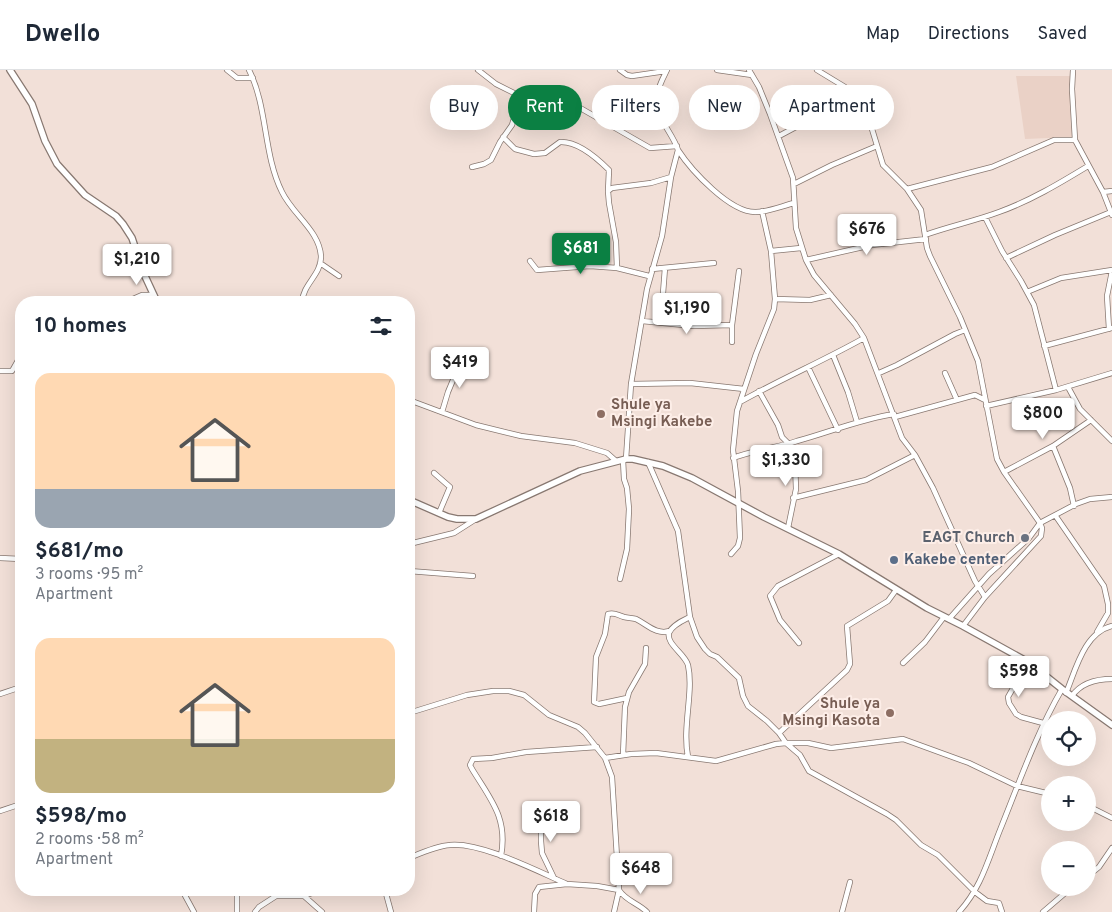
<!DOCTYPE html>
<meta charset="utf-8">
<style>
:root{--surface:#fff;--page:#f6f6f7;--text:#1f2937;--muted:#747a83;--line:#e0e1e3;--accent:#0b8043}
body{margin:0;font-family:Overpass,sans-serif;background:var(--page);color:var(--text);height:100vh;display:flex;flex-direction:column;font-size:19px;white-space:nowrap}
*{box-sizing:border-box;margin:0}
p{font-size:16px;color:var(--muted)}
.icon{flex:none;width:28px;height:28px;fill:none;stroke:currentColor;stroke-width:2;stroke-linecap:round;stroke-linejoin:round}
.map{position:relative;flex:1;overflow:hidden}
.panel{position:absolute;left:15px;top:226px;width:400px;height:600px;display:flex;flex-direction:column;background:var(--surface);border-radius:20px;box-shadow:0 5px 20px #0002}
.panel>*{flex:none}
.hud{position:absolute;left:430px;top:15px;width:475px;height:45px;display:flex;gap:10px}
.controls{position:absolute;left:1041px;top:641px;display:grid;gap:10px}
.controls a{display:grid;place-items:center;width:55px;height:55px;border-radius:50%;background:var(--surface);box-shadow:0 5px 20px #0002;font-size:25px}
.price{position:absolute;translate:-50% -42px;padding:0 11px;border-radius:5px;background:#fff;color:#222;font-size:16px;line-height:32px;filter:drop-shadow(0 1px 2px #0008)}
.price::after{content:'';position:absolute;left:50%;top:30px;width:15px;height:11px;margin-left:-8px;background:inherit;clip-path:polygon(0 0,100% 0,50% 100%)}
.price.active{background:var(--accent);color:#fff}
ul{padding:0;list-style:none}
li{display:grid;align-content:center;gap:10px;height:265px;padding:0 20px}
li span{display:grid;place-items:center;height:155px;border-radius:15px;color:#555}
li>.icon{margin-inline-start:auto}
span .icon{width:90px;height:90px;fill:#fffc;stroke-width:1}
li b{font-size:21px}
h2{display:flex;justify-content:space-between;align-items:center;height:60px;padding:0 20px;font-size:21px}
.chip{padding:0 18px;border-radius:22px;background:var(--surface);box-shadow:0 5px 20px #0002;font-size:18px;line-height:45px}
.chip.active{background:var(--accent);color:#fff}
header{display:flex;align-items:center;gap:30px;box-sizing:border-box;height:70px;padding:0 25px;background:var(--surface);border-bottom:1px solid var(--line)}
header strong{font-size:24px}
nav{display:flex;gap:28px;margin-inline-start:auto;font-size:18px}
.map>svg:first-child{display:block}
.built{fill:#ead1c6}
.lines{fill:none;stroke-linecap:round;stroke-linejoin:round}
.minor-casing{stroke:#887871;stroke-width:6}
.tertiary-casing{stroke:#887871;stroke-width:8}
.minor{stroke:#fff;stroke-width:4.5}
.tertiary{stroke:#fff;stroke-width:5.5}
.education-dot{fill:#8d6e63;stroke:#fdeee8;stroke-width:2}
.worship-dot{fill:#6b7280;stroke:#fdeee8;stroke-width:2}
.service-dot{fill:#5c6f8a;stroke:#fdeee8;stroke-width:2}
.labels{text-anchor:middle;dominant-baseline:central;stroke-width:4;stroke-linejoin:round;paint-order:stroke}
.education-label{font-size:15px;font-weight:bold;fill:#785e54;stroke:#fdeee8;text-anchor:start}
.worship-label{font-size:15px;font-weight:bold;fill:#5b616d;stroke:#fdeee8;text-anchor:end}
.service-label{font-size:15px;font-weight:bold;fill:#4e5e75;stroke:#fdeee8;text-anchor:start}
</style>
<header>
<strong>Dwello</strong>
<nav><a>Map</a><a>Directions</a><a>Saved</a></nav>
</header>
<div class="map">
<svg width="1112" height="842" viewBox="0 0 1112 842">
<rect width="100%" height="100%" fill="#f2e0d8"/>
<path class="built" d="M1016,6h55l2,61 -48,2z"/>
<g class="lines">
<g class="minor-casing">
<path id="minor" d="M227,0l10,8h16
M249,0c19,38 14,84 33,122 11,23 38,39 39,65 0,18 -18,27 -19,45
M478,0l18,14 26,13
M620,0l7,5 5,1 34,-5
M717,0l35,5
M749,0l10,17 11,27 23,64 3,50 10,32 8,15 41,49 9,14 38,100 13,17 18,33 42,93 10,16
M817,0l28,17 17,18 6,11 15,49 24,24 14,21 6,38 3,8 30,61 18,44 19,98 7,13 36,51 2,5 -1,8 -56,61 -22,29
M1073,0l-1,19 3,51 28,52 9,23
M779,66l75,-40
M503,67l12,12 19,5 11,-1 15,-11c17,-1 37,16 49,28l-1,21
M678,80c13,20 52,63 78,62 12,0 26,-6 38,-9
M472,97l12,-3 7,-4 9,-18 12,-17 8,-26 4,-3 9,-2 8,-1 17,4 17,8 75,43 27,-2
M794,114l38,-19 45,-19
M907,119l85,-22 62,-27h21
M1103,122l9,-1
M985,147l17,34 19,30 13,24 22,85
M925,165c25,-9 50,-14 74,-23 31,-11 61,-29 89,-46
M771,181l30,-3
M1006,188l49,-23 56,-23
M806,190l66,-15 54,-6
M530,191l7,9 53,-4 27,2 32,8
M320,193l19,13
M617,198l-1,-26 -7,-39 -1,-12 4,-3 39,-5 20,-6
M652,199l62,-6
M1027,222l34,-14 51,-8
M775,229l35,1 21,-5
M126,232l16,-7h12
M642,251l52,5 38,-1
M663,253l-1,-17 3,-38
M1109,259l-2,-33 5,-25
M732,272v-17l7,-54
M1044,276l68,-18
M833,285l15,37 9,30
M808,297l30,63
M0,301h12l9,-16
M879,303l18,-8 58,-31 10,-4
M945,303l12,27
M631,314l59,-1 54,6
M1068,317l12,22 32,32
M759,321l19,34 4,12 7,7 6,18 1,27 -8,39
M409,330l67,25 45,11 54,7 32,10 9,8
M740,332c41,-23 83,-41 124,-64
M986,336l70,-16 56,-17
M442,342l6,-20 15,-36 2,-2 8,1
M895,347l80,-22 10,5
M1053,376l17,42 4,18
M733,388c21,-8 43,-10 64,-17 33,-9 64,-22 97,-27
M626,389l5,-75 16,-95 15,-53 9,-59 7,-27c-5,-17 -25,-35 -21,-54 1,-9 6,-18 10,-26
M648,392l30,69 12,86 7,20 8,12 5,5 7,3 22,21 4,18 5,10 19,15 12,12 7,10 14,12 9,16 78,43 9,6 25,25 17,10 37,37 12,9 12,2 3,9
M1004,402l49,-26 38,-26
M434,403l16,14 -11,26
M793,428l73,-18 49,-25
M1055,445l49,71 4,18v9l-11,19
M409,474l45,-11 22,-14
M731,484l7,-8 2,-8 -2,-47 -5,-41 4,-39 19,-57 18,-45 1,-10 -4,-48 -9,-40
M0,488l21,1
M409,501l64,5
M620,509l7,-30 2,-40 -2,-21 -3,-9 -1,-19
M949,549l40,-45 40,-36 11,-15 36,-19 14,-5 22,-2
M799,573l-19,-23 -10,-24 8,-10 61,-32
M1028,592l-20,35 1,6 7,11 5,3 22,6
M903,593l22,-21 19,-25
M1066,623c10,-24 18,-60 46,-67
M0,624l21,-7
M1072,626c9,-13 25,-17 40,-17
M627,628l-28,6 -5,-2 2,-45 9,-23 3,-20c7,-2 9,1 16,3 4,1 8,1 12,2 12,6 20,16 34,12
M409,643l58,-18 26,-4h16l15,4 25,20 29,12 7,6 20,25 7,19 7,113 -5,22
M779,663l68,-63 3,-6 -3,-38 41,-25 8,-11
M623,685l2,-48 4,-15 16,-28 1,-16
M688,687c-6,-31 6,-65 0,-92 -3,-11 -22,-21 -19,-32 3,-8 15,-13 21,-16
M605,688l26,-4 25,-1 60,8 60,-17 10,-1h22l23,5 72,-9 66,24 48,23 33,8
M1088,736l24,12
M541,739v32l1,12 12,25
M0,741l21,-7
M501,786c7,-38 -10,-56 -29,-87l-2,-4 3,-6 19,-1 34,-6 71,-5
M409,788c12,-5 27,-12 41,-13 31,-3 87,26 117,39
M1088,806l11,-9 13,-19
M182,820l12,22
M385,820l6,22
M619,820c7,11 19,13 28,22
M304,826l18,16
M237,842v-22
M255,842l4,-5 17,-11h28l16,-6
M534,842l1,-18 4,-7 28,-3 30,2 22,4
M842,842l8,-30
M959,842c22,-24 29,-52 41,-82 19,-47 36,-96 62,-141
M1043,842l28,-24"/>
</g>
<g class="tertiary-casing">
<path id="tertiary" d="M10,0l22,34 13,37 12,23 28,31 31,21 7,8 9,14 12,36 13,28
M409,430l39,17 9,2h19l104,-48 46,-12h7l30,7 29,12 72,39 75,37 88,54 36,18 65,36 34,27 50,36"/>
</g>
<use href="#minor" class="minor"/>
<use href="#tertiary" class="tertiary"/>
</g>
<g class="education-dot">
<circle cx="601" cy="344" r="5"/>
<circle cx="890" cy="643" r="5"/>
</g>
<circle class="worship-dot" cx="1025" cy="468" r="5"/>
<circle class="service-dot" cx="894" cy="490" r="5"/>
<g class="labels">
<g class="education-label">
<text x="611" y="335">Shule ya<tspan x="611" dy="17">Msingi Kakebe</tspan></text>
<text x="880" y="634" text-anchor="end">Shule ya<tspan x="880" dy="17">Msingi Kasota</tspan></text>
</g>
<g class="worship-label">
<text x="1015" y="468">EAGT Church</text>
</g>
<g class="service-label">
<text x="904" y="490">Kakebe center</text>
</g>
</g>
</svg>
<div class="controls">
<a><svg class="icon" aria-label="locate" viewBox="0 0 24 24"><circle cx="12" cy="12" r="6"/><path d="M12 2v4M12 18v4M2 12h4M18 12h4"/></svg></a>
<a>+</a>
<a>−</a>
</div>
<b class="price" style="left:867px;top:186px">$676</b>
<b class="price active" style="left:581px;top:205px">$681</b>
<b class="price" style="left:137px;top:216px">$1,210</b>
<b class="price" style="left:687px;top:265px">$1,190</b>
<b class="price" style="left:460px;top:319px">$419</b>
<b class="price" style="left:1043px;top:370px">$800</b>
<b class="price" style="left:786px;top:417px">$1,330</b>
<b class="price" style="left:1019px;top:628px">$598</b>
<b class="price" style="left:551px;top:773px">$618</b>
<b class="price" style="left:641px;top:825px">$648</b>
<div class="hud">
<a class="chip">Buy</a>
<a class="chip active">Rent</a>
<a class="chip">Filters</a>
<a class="chip">New</a>
<a class="chip">Apartment</a>
</div>
<section class="panel">
<h2>10 homes<svg class="icon" aria-label="filters" viewBox="0 0 24 24"><path d="M4 7h16M4 17h16"/><circle cx="9" cy="7" r="2"/><circle cx="15" cy="17" r="2"/></svg></h2>
<ul>
<li><span style="background:linear-gradient(#ffd9b3 75%,#9aa5b1 0)"><svg class="icon" aria-label="home" viewBox="0 0 24 24"><path d="M3 11l9-7 9 7M6 9v11h12V9"/></svg></span><div><b>$681/mo</b><p>3 rooms · 95 m²</p><p>Apartment</p></div></li>
<li><span style="background:linear-gradient(#ffd9b3 65%,#c2b280 0)"><svg class="icon" aria-label="home" viewBox="0 0 24 24"><path d="M3 11l9-7 9 7M6 9v11h12V9"/></svg></span><div><b>$598/mo</b><p>2 rooms · 58 m²</p><p>Apartment</p></div></li>
</ul>
</section>
</div>
